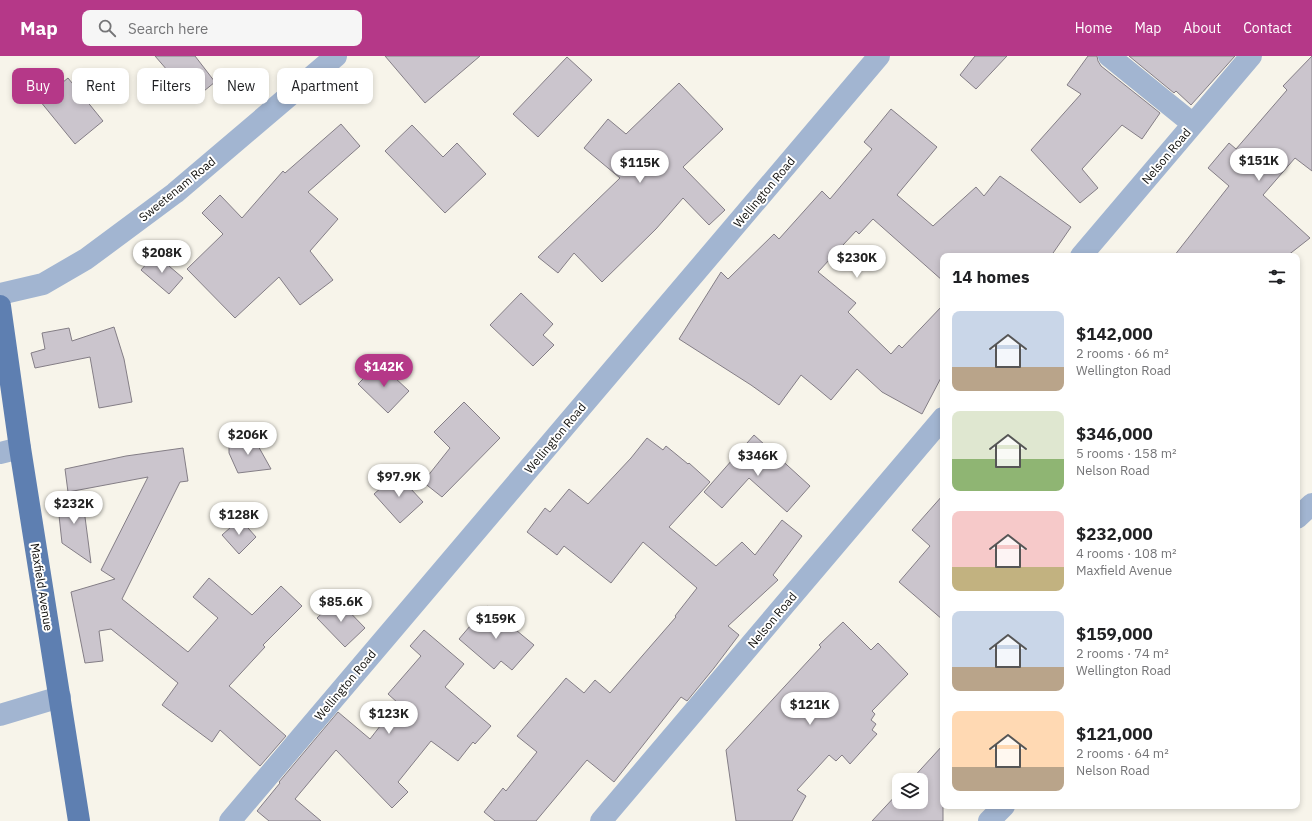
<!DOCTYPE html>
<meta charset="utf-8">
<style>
:root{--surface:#fff;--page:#f6f6f6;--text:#202124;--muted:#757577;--accent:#b53888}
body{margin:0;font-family:"IBM Plex Sans",sans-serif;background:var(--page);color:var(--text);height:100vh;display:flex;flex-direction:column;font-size:15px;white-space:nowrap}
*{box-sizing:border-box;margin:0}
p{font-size:13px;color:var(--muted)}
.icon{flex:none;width:22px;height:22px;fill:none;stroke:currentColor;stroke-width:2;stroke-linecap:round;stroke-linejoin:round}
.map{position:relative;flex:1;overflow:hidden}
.panel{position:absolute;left:940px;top:197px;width:360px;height:556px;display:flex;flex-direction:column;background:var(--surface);border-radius:8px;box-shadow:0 2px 6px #0003}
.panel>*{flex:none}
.guide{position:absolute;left:12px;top:12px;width:380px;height:36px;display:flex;gap:8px}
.fabs{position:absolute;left:892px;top:717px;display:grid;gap:8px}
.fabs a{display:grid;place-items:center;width:36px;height:36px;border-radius:8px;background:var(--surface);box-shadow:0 2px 6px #0003;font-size:20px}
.price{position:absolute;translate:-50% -34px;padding:0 9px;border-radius:14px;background:#fff;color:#222;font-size:13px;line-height:26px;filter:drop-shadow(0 1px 2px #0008)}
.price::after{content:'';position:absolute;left:50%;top:24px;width:12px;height:9px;margin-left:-6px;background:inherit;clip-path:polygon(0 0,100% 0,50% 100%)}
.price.current{background:var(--accent);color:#fff}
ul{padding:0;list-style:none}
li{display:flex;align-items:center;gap:12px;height:100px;padding:0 12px}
li span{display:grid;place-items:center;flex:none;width:112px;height:80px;border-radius:8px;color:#555}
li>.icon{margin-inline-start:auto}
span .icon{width:48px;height:48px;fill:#fffc;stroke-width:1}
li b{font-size:17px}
h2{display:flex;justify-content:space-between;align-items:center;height:48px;padding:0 12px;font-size:17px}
.tag{padding:0 14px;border-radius:8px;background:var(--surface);box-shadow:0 2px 6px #0003;font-size:14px;line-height:36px}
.tag.current{background:var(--accent);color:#fff}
header{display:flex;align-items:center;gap:24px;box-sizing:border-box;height:56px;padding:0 20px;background:var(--accent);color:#fff}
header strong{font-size:19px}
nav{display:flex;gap:22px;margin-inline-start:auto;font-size:14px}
.search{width:280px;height:36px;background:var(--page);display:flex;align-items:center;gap:10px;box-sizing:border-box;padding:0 14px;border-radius:8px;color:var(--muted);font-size:15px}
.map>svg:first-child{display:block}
.building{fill:#cbc5cd;stroke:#847e86}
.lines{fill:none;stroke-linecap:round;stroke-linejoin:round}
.minor{stroke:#a2b5d1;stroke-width:22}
.major{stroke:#5e7fb1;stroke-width:22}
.labels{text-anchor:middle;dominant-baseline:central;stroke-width:4;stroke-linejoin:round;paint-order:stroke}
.street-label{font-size:12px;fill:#0f0e0b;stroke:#fff}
</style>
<header>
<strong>Map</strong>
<div class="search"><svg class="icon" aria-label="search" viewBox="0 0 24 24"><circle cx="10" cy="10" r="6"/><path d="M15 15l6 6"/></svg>Search here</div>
<nav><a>Home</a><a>Map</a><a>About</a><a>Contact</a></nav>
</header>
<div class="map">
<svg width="1312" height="765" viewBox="0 0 1312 765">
<rect width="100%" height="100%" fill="#f7f4ea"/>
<path class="building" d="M155,0h40l20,26 -22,18z
M385,0h95l-55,47z
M975,0h32l-31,33 -16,-14z
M1088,0h9l1,5 3,5 59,47 -18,26 -20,-14 -40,44 16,19 -18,15 -49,-53 50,-56 -14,-9z
M1129,0h106l-44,49 -15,-14 -2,2z
M1312,0v115l-17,-13 -32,37 47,43 -23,18h-113l55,-70 -21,-18 21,-25 7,6 51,-59 -4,-4z
M567,1l25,23 -54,57 -25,-23z
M68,22l35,43 -28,23 -35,-43z
M679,27l44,46 -40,38 42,43 -16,15 -26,-27 -27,31 -54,53 -28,-29 -16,20 -20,-16 82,-79 -36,-30 24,-29 18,15z
M891,53l46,38 -40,48 36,31 43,-39 8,9 16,-20 71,51 -20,29h-108v25l-70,-62 -14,15 -3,-3 -38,41 38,31 -8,9 43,42 8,-9 3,3 41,-43v69l-21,40 -40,-22 -25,-23 -26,31 -30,-25 -22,30 -28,-20 -72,-46 42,-67 7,7 46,-45 5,5 43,-48 8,8 42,-50 -8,-7z
M341,68l19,22 -52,46 30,27 -28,32 23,29 -33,25 -21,-28 -44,41 -48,-49 36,-35 -21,-21 18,-18 22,23 41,-47 2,2z
M412,69l31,32 14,-14 29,31 -41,39 -60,-62z
M155,198l28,24 -14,16 -28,-24z
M521,237l32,31 -10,11 11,10 -21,21 -43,-41z
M114,271l10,32 8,43 -33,6 -9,-51 -55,11 -4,-15 14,-4 -3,-16 27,-5 3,13z
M379,307l30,28 -21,22 -30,-29z
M464,346l36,36 -58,59 -19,-15 27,-34 -16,-16z
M252,379l19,34 -33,4 -9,-20v-9z
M754,379l56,51 -23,26 -38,-34 -27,30 -18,-16z
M647,382l16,12 3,-4 22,18 1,-1 21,19 -41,45 47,39 26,-24 13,13 27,-35 20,16 -29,39 5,5 -50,46 11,9 -25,33 -27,33 -6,-4 -67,85 -27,-22 -51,61h-41l-11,-9 19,-24 3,3 31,-39 -20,-16 49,-58 18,15 11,-13 15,13 66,-76 -1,-1 22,-28 -54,-46 -32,41 -47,-37 -7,9 -30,-23 18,-24 5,4 19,-23 19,15 43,-46z
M183,392l5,33 -8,1 -58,117 66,53 30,-34 -25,-21 16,-19 43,37 29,-29 21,20 -39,39 2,2 -36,39 57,50 -26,30 -40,-36 -8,12 -50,-37 16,-22 -67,-54 -12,2 4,30 -18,2 -14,-71 44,-13 -14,-9 47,-93 -80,15 -3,-23 61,-13z
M397,418l26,28 -23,21 -26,-29z
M82,438l9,69 -29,-20 -5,-46z
M943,439v125l-44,-38 31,-36 -18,-16z
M240,463l16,18 -17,17 -17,-19z
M337,543l28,29 -20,19 -28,-29z
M487,550l47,39 -22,25 -11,-9 -7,8 -35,-30z
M843,566l28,28 7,-7 30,31 -36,37 3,3 -4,6 5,4 -4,6 5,4 -27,30 -8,-9 -6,6 -7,-6 -32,35 9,6 -14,25h-56l-10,-71 95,-103 -2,-2z
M424,574l40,34 -19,23 46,39 -16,18 -2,-2 -15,19 -27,-20 -33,41 10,10 -16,16 -56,-58 -41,49 26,22h-52l-12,-10 23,-28 -1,-1 59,-70 32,27 28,-36 -10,-9 33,-38 -11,-10z
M943,689v76h-71l27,-29v10h22v-22h-10z"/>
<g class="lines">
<path class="minor" d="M1109,0l84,68
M1081,200l170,-200
M0,238l43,-10 43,-25 89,-66 161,-137
M0,397l20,-5
M1297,462l15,-14
M0,659l60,-18
M230,765l649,-765
M601,765l342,-403
M989,765l15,-15"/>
<path class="major" d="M0,250l20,142 59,373"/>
</g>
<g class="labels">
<g class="street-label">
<text transform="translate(1166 100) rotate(-50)">Nelson Road</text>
<text transform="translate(177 133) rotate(-39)">Sweetenam Road</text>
<text transform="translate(764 136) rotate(-50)">Wellington Road</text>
<text transform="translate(555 382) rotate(-50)">Wellington Road</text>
<text transform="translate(42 531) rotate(81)">Maxfield Avenue</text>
<text transform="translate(772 564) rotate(-50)">Nelson Road</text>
<text transform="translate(345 629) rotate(-50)">Wellington Road</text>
</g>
</g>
</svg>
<div class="fabs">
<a><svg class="icon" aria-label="layers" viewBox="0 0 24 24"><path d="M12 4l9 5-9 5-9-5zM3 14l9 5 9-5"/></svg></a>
</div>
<b class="price" style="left:1259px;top:126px">$151K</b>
<b class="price" style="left:640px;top:128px">$115K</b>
<b class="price" style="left:162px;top:218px">$208K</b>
<b class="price" style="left:857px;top:223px">$230K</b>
<b class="price current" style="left:384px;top:332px">$142K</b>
<b class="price" style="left:248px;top:400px">$206K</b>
<b class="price" style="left:758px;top:421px">$346K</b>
<b class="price" style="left:399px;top:442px">$97.9K</b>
<b class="price" style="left:74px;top:469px">$232K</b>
<b class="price" style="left:239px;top:480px">$128K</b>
<b class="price" style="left:341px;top:567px">$85.6K</b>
<b class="price" style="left:496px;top:584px">$159K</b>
<b class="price" style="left:810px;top:670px">$121K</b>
<b class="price" style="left:389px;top:679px">$123K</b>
<div class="guide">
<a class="tag current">Buy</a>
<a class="tag">Rent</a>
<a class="tag">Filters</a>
<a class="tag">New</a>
<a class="tag">Apartment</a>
</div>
<section class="panel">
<h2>14 homes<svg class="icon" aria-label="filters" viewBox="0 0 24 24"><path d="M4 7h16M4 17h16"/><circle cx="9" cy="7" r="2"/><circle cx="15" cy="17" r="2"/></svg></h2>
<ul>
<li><span style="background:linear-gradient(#c9d6e8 70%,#b9a48a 0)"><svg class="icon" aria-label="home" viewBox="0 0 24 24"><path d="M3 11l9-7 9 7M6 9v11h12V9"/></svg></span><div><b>$142,000</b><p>2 rooms · 66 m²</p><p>Wellington Road</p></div></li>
<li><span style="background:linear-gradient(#dfe7d0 60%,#8fb573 0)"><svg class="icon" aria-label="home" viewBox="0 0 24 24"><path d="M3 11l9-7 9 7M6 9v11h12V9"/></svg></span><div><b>$346,000</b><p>5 rooms · 158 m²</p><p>Nelson Road</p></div></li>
<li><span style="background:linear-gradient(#f6c9c9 70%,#c2b280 0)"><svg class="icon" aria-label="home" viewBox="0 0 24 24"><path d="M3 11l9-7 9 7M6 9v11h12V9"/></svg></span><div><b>$232,000</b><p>4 rooms · 108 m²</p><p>Maxfield Avenue</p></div></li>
<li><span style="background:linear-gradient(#c9d6e8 70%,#b9a48a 0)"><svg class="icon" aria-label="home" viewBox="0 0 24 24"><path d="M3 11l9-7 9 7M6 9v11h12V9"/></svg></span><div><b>$159,000</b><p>2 rooms · 74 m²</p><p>Wellington Road</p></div></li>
<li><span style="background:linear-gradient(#ffd9b3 70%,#b9a48a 0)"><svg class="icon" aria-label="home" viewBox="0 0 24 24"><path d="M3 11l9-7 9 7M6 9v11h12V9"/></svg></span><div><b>$121,000</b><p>2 rooms · 64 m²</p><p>Nelson Road</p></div></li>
</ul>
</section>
</div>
